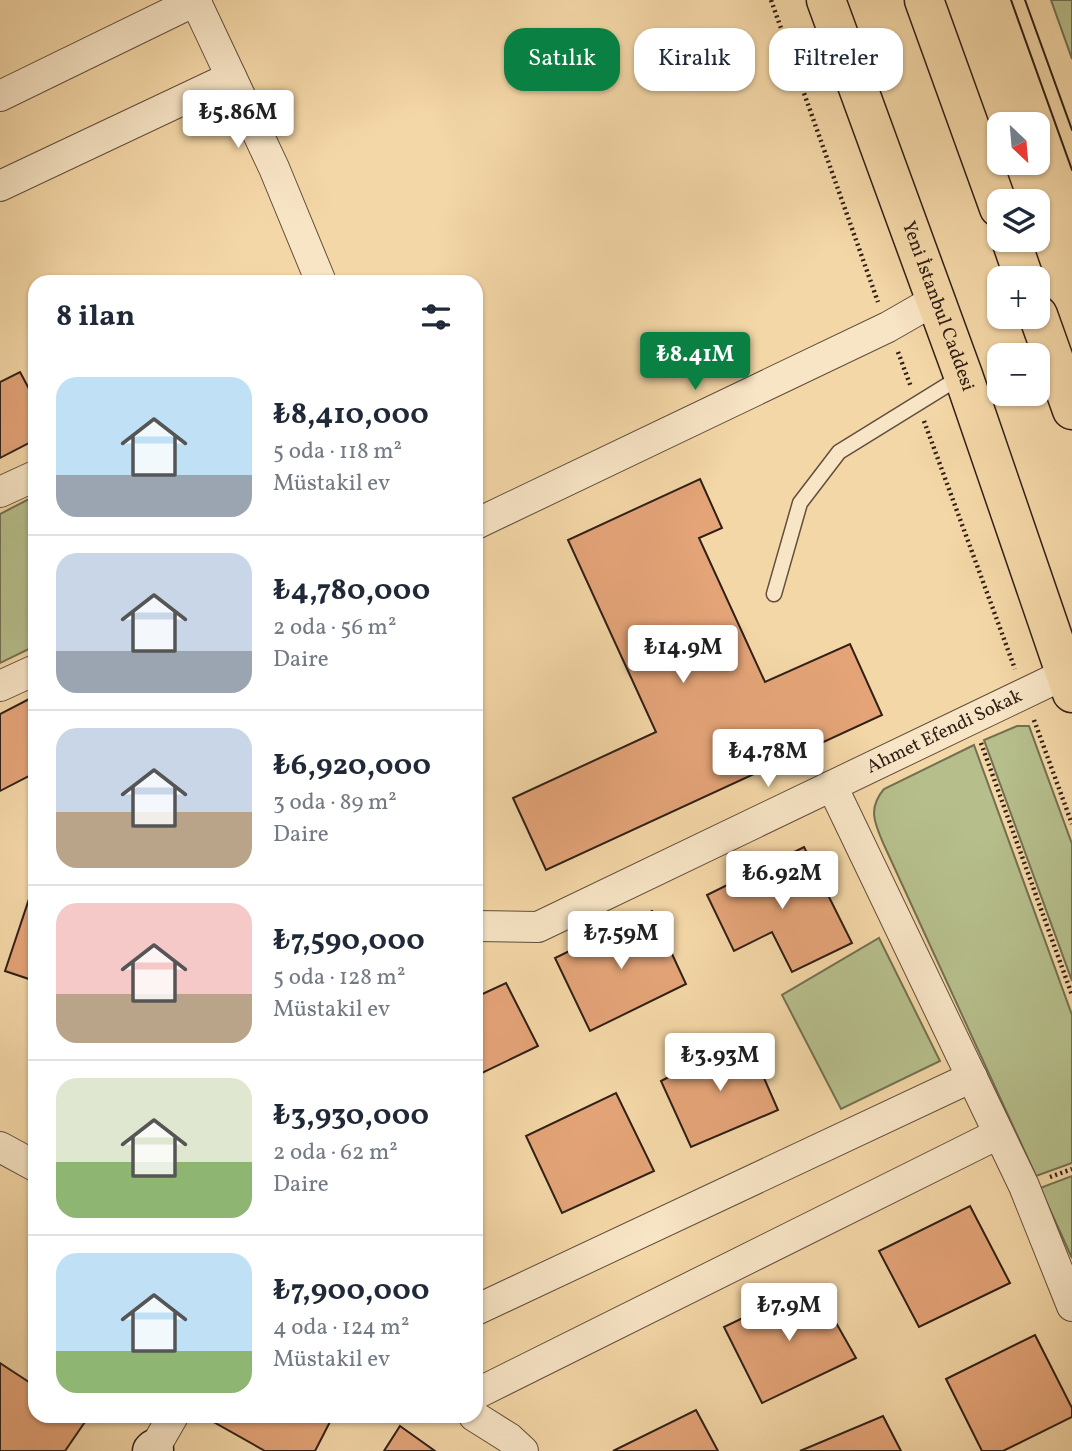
<!DOCTYPE html>
<html lang="tr">
<meta charset="utf-8">
<style>
:root{--surface:#fff;--page:#f2f2f3;--text:#1f2937;--muted:#747a83;--line:#e0e1e3;--accent:#0b8043}
body{margin:0;font-family:Vollkorn,serif;background:var(--page);color:var(--text);height:100vh;display:flex;flex-direction:column;font-size:26px;white-space:nowrap}
*{box-sizing:border-box;margin:0}
p{font-size:23px;color:var(--muted)}
.icon{flex:none;width:38px;height:38px;fill:none;stroke:currentColor;stroke-width:2;stroke-linecap:round;stroke-linejoin:round}
.map{position:relative;flex:1;overflow:hidden}
.drawer{position:absolute;left:28px;top:275px;width:455px;height:1148px;display:flex;flex-direction:column;background:var(--surface);border-radius:21px;box-shadow:0 2px 5px #0004}
.drawer>*{flex:none}
.top-card{position:absolute;left:504px;top:28px;width:462px;height:63px;display:flex;gap:14px}
.needle{width:46px;rotate:154deg}
.fabs{position:absolute;left:987px;top:112px;display:grid;gap:14px}
.fabs a{display:grid;place-items:center;width:63px;height:63px;border-radius:14px;background:var(--surface);box-shadow:0 2px 5px #0004;font-size:35px}
.price{position:absolute;translate:-50% -60px;padding:0 16px;border-radius:7px;background:#fff;color:#222;font-size:23px;line-height:46px;filter:drop-shadow(0 2px 4px #0008)}
.price::after{content:'';position:absolute;left:50%;top:42px;width:21px;height:16px;margin-left:-10px;background:inherit;clip-path:polygon(0 0,100% 0,50% 100%)}
.price.active{background:var(--accent);color:#fff}
ul{padding:0;list-style:none}
li{display:flex;align-items:center;gap:21px;height:175px;padding:0 28px}
li+li{border-top:2px solid var(--line)}
li span{display:grid;place-items:center;flex:none;width:196px;height:140px;border-radius:21px;color:#555}
li>.icon{margin-inline-start:auto}
span .icon{width:84px;height:84px;fill:#fffc;stroke-width:1}
li b{font-size:30px}
h2{display:flex;justify-content:space-between;align-items:center;height:84px;padding:0 28px;font-size:30px}
.tag{padding:0 24px;border-radius:21px;background:var(--surface);box-shadow:0 2px 5px #0004;font-size:24px;line-height:63px}
.tag.active{background:var(--accent);color:#fff}
.map>svg:first-child{display:block}
.green{fill:#b6bf8c;stroke:#737052;stroke-width:2}
.building{fill:#e4a478;stroke:#302018;stroke-width:2}
.lines{fill:none;stroke-linecap:round;stroke-linejoin:round}
.lane-casing{stroke:#614e3c;stroke-width:17}
.street-casing{stroke:#614e3c;stroke-width:32}
.secondary-casing{stroke:#302018;stroke-width:41}
.highway-casing{stroke:#302018;stroke-width:41}
.path{stroke:#302018;stroke-width:4.5;stroke-dasharray:2 3.5;stroke-linecap:butt}
.lane{stroke:#f8e5c6;stroke-width:14}
.street{stroke:#f8e5c6;stroke-width:30}
.secondary{stroke:#f8e5c6;stroke-width:38}
.highway{stroke:#f4d7a7;stroke-width:38}
.tram{stroke:#302018;stroke-width:2}
.labels{text-anchor:middle;dominant-baseline:central;stroke-width:5;stroke-linejoin:round;paint-order:stroke}
.street-label{font-size:19px;fill:#302018;stroke:#f8e5c6}
</style>
<div class="map">
<svg width="1072" height="1451" viewBox="0 0 1072 1451">
<rect width="100%" height="100%" fill="#f4d7a7"/>
<filter id="stains"><feTurbulence type="fractalNoise" baseFrequency=".00286" numOctaves="4"/><feColorMatrix values="0 0 0 0 .2 0 0 0 0 .09 0 0 0 0 .02 0 0 0 .5 -.17"/></filter>
<radialGradient id="worn" r=".72"><stop offset=".6" stop-color="#630" stop-opacity="0"/><stop offset="1" stop-color="#630" stop-opacity=".3"/></radialGradient>
<path class="green" d="M1051,0h21v59z
M35,496v150l-35,17v-149z
M1017,726h12l43,118v137l-88,-241z
M974,745l98,270v148l-36,13 -152,-331c-9,-21 -17,-36 0,-56z
M879,938l61,123 -99,48 -59,-114z
M1072,1176v82l-32,-70z"/>
<path class="building" d="M20,372l15,28v40l-35,18v-76z
M700,479l22,49 -23,10 66,144 85,-38 32,71 -336,155 -33,-72 143,-66 -88,-192z
M35,696v77l-35,18v-77z
M804,847l48,96 -60,29 -20,-40 -38,19 -27,-56z
M31,893l4,1v87l-30,-10z
M652,911l34,73 -96,47 -35,-73z
M506,983l32,63 -56,27 -6,-13v-63z
M746,1037l32,73 -87,37 -30,-66z
M616,1093l38,78 -92,42 -36,-77z
M970,1206l40,77 -91,44 -40,-76z
M814,1284l42,74 -94,45 -38,-76z
M1035,1335l37,73v9l-69,34h-21l-36,-72z
M0,1363l35,23v30h54l-24,35h-65z
M696,1410l22,41h-105z
M203,1416h130l-18,35h-50z
M883,1416l18,35h-101z
M400,1426l35,25h-51z"/>
<g class="lines">
<g class="lane-casing">
<path id="lane" d="M774,594l26,-91 39,-51 123,-76"/>
</g>
<g class="street-casing">
<g id="street">
<path d="M195,0l79,168 47,114"/>
<path d="M0,96l197,-96"/>
<path d="M0,186l231,-109"/>
<path d="M0,492l35,-16"/>
<path d="M476,524l412,-197 47,-27"/>
<path d="M0,686l35,-16"/>
<path d="M832,786l192,400 48,120"/>
<path id="s1" d="M476,926l62,1 527,-253"/>
<path d="M0,1147l35,19"/>
<path d="M476,1310l496,-233"/>
<path d="M476,1394l522,-260"/>
<path d="M474,1416l35,22 14,13"/>
<path d="M154,1449l19,-33"/>
</g>
</g>
<g class="secondary-casing">
<path id="secondary" d="M152,1451l2,-2"/>
</g>
<g class="highway-casing">
<g id="highway">
<path id="s2" d="M826,0l137,375 109,318"/>
<path d="M924,0l75,208"/>
<path d="M1011,240l13,38"/>
<path d="M1038,315l34,95"/>
</g>
</g>
<path class="path" d="M771,0l107,302
M898,352l13,35
M924,421l91,248
M1034,720l38,104
M981,743l91,252
M1050,1177l22,-8"/>
<use href="#lane" class="lane"/>
<use href="#street" class="street"/>
<use href="#secondary" class="secondary"/>
<use href="#highway" class="highway"/>
<path class="tram" d="M1011,0l61,170
M1025,0l47,130"/>
</g>
<g class="labels">
<g class="street-label">
<text stroke="none"><textPath href="#s2" startOffset="326">Yeni İstanbul Caddesi</textPath></text>
<text stroke="none"><textPath href="#s1" startOffset="513">Ahmet Efendi Sokak</textPath></text>
</g>
</g>
<rect width="100%" height="100%" filter="url(#stains)"/>
<rect width="100%" height="100%" fill="url(#worn)"/>
</svg>
<div class="fabs">
<a><svg class="needle" viewBox="-14 -14 28 28"><path d="M0-13l5 13h-10z" fill="#e53935"/><path d="M0 13l5-13h-10z" fill="#747a83"/></svg></a>
<a><svg class="icon" aria-label="layers" viewBox="0 0 24 24"><path d="M12 4l9 5-9 5-9-5zM3 14l9 5 9-5"/></svg></a>
<a>+</a>
<a>−</a>
</div>
<b class="price" style="left:238px;top:150px">₺5.86M</b>
<b class="price active" style="left:695px;top:392px">₺8.41M</b>
<b class="price" style="left:683px;top:685px">₺14.9M</b>
<b class="price" style="left:768px;top:789px">₺4.78M</b>
<b class="price" style="left:782px;top:911px">₺6.92M</b>
<b class="price" style="left:621px;top:971px">₺7.59M</b>
<b class="price" style="left:720px;top:1093px">₺3.93M</b>
<b class="price" style="left:789px;top:1343px">₺7.9M</b>
<div class="top-card">
<a class="tag active">Satılık</a>
<a class="tag">Kiralık</a>
<a class="tag">Filtreler</a>
</div>
<section class="drawer">
<h2>8 ilan<svg class="icon" aria-label="filters" viewBox="0 0 24 24"><path d="M4 7h16M4 17h16"/><circle cx="9" cy="7" r="2"/><circle cx="15" cy="17" r="2"/></svg></h2>
<ul>
<li><span style="background:linear-gradient(#bfe0f5 70%,#9aa5b1 0)"><svg class="icon" aria-label="home" viewBox="0 0 24 24"><path d="M3 11l9-7 9 7M6 9v11h12V9"/></svg></span><div><b>₺8,410,000</b><p>5 oda · 118 m²</p><p>Müstakil ev</p></div></li>
<li><span style="background:linear-gradient(#c9d6e8 70%,#9aa5b1 0)"><svg class="icon" aria-label="home" viewBox="0 0 24 24"><path d="M3 11l9-7 9 7M6 9v11h12V9"/></svg></span><div><b>₺4,780,000</b><p>2 oda · 56 m²</p><p>Daire</p></div></li>
<li><span style="background:linear-gradient(#c9d6e8 60%,#b9a48a 0)"><svg class="icon" aria-label="home" viewBox="0 0 24 24"><path d="M3 11l9-7 9 7M6 9v11h12V9"/></svg></span><div><b>₺6,920,000</b><p>3 oda · 89 m²</p><p>Daire</p></div></li>
<li><span style="background:linear-gradient(#f6c9c9 65%,#b9a48a 0)"><svg class="icon" aria-label="home" viewBox="0 0 24 24"><path d="M3 11l9-7 9 7M6 9v11h12V9"/></svg></span><div><b>₺7,590,000</b><p>5 oda · 128 m²</p><p>Müstakil ev</p></div></li>
<li><span style="background:linear-gradient(#dfe7d0 60%,#8fb573 0)"><svg class="icon" aria-label="home" viewBox="0 0 24 24"><path d="M3 11l9-7 9 7M6 9v11h12V9"/></svg></span><div><b>₺3,930,000</b><p>2 oda · 62 m²</p><p>Daire</p></div></li>
<li><span style="background:linear-gradient(#bfe0f5 70%,#8fb573 0)"><svg class="icon" aria-label="home" viewBox="0 0 24 24"><path d="M3 11l9-7 9 7M6 9v11h12V9"/></svg></span><div><b>₺7,900,000</b><p>4 oda · 124 m²</p><p>Müstakil ev</p></div></li>
</ul>
</section>
</div>
